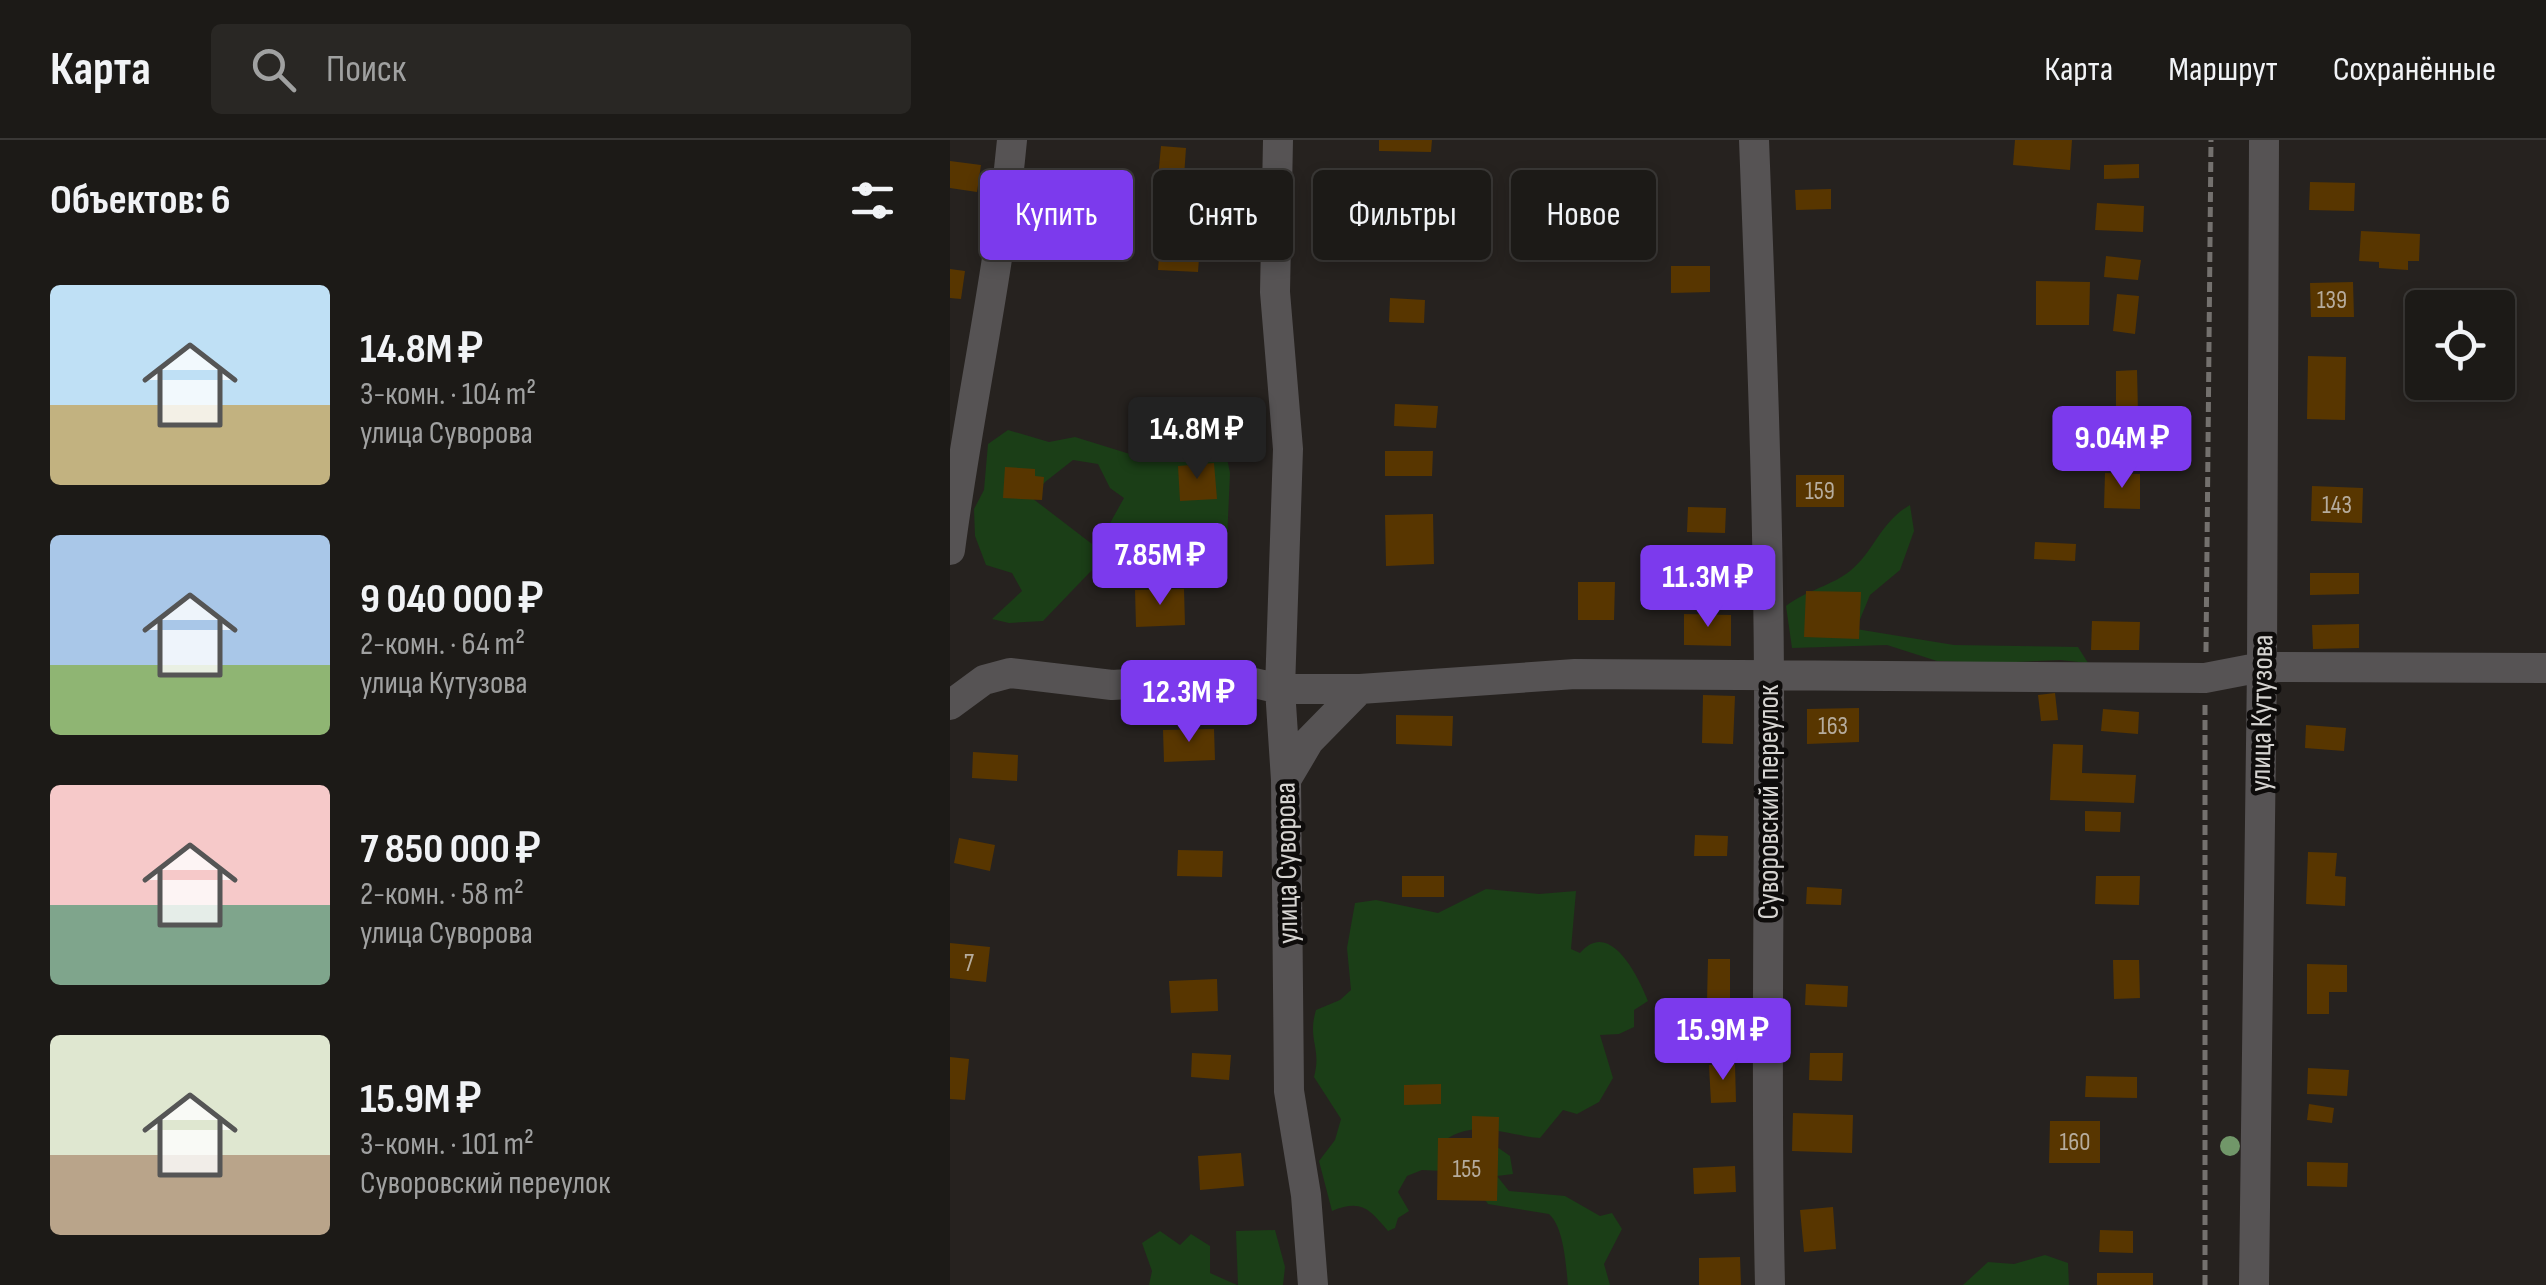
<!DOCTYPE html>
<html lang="ru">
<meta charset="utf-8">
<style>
:root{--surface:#1c1a17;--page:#292724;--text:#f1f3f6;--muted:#a0a1a1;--line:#3a3836;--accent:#7c3aed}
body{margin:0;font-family:"Sofia Sans Condensed",sans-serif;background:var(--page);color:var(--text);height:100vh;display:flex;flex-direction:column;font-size:38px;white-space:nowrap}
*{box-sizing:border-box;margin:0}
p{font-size:32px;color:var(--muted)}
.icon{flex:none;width:55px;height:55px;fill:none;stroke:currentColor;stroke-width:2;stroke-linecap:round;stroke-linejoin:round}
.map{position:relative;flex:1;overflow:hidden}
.side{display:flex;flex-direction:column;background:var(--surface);width:950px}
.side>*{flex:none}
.banner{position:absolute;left:30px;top:30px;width:950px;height:90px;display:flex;gap:20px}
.buttons{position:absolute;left:1455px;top:150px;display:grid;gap:20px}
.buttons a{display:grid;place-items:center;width:110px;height:110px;border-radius:10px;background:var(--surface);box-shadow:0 5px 15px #0003,0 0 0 2px var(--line);font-size:50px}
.price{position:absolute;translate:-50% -85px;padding:0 22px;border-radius:10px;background:var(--accent);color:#fff;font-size:32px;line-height:65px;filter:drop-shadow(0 2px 5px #0008)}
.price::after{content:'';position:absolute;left:50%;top:60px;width:30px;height:22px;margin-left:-15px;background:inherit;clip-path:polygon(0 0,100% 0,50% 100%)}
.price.on{background:#222;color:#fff}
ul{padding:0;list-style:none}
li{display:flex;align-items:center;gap:30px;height:250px;padding:0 50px}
li span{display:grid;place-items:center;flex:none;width:280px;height:200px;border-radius:10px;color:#555}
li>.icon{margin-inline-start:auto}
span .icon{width:120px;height:120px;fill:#fffc;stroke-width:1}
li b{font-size:42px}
h2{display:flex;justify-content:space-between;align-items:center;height:120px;padding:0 50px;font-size:42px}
.pill{padding:0 35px;border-radius:10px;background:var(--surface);box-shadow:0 5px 15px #0003,0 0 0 2px var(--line);font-size:35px;line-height:90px}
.pill.on{background:var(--accent);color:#fff}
header{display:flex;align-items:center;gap:60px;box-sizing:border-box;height:140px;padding:0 50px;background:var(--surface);border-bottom:2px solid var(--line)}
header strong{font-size:48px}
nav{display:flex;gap:55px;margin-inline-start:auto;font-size:35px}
.search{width:700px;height:90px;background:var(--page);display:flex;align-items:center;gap:25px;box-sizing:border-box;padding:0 35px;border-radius:10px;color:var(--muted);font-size:38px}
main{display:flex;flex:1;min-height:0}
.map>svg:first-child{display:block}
.green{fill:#1b3e17}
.building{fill:#583600}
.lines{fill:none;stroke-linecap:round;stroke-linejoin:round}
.path{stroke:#74716e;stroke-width:5;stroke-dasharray:10 5;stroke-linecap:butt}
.minor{stroke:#565354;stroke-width:30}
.tree{fill:#719769}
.labels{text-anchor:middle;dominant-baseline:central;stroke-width:9;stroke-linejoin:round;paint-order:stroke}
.number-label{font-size:25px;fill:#b6ac9d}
.street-label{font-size:30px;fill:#d6d4d1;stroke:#0e0c0b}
</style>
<header>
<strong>Карта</strong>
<div class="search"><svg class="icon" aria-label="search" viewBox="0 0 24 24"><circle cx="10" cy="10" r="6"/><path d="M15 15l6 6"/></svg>Поиск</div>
<nav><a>Карта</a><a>Маршрут</a><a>Сохранённые</a></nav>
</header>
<main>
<section class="side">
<h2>Объектов: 6<svg class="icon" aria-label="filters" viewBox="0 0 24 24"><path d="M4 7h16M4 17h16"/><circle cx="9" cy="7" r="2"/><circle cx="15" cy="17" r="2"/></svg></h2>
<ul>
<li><span style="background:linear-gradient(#bfe0f5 60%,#c2b280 0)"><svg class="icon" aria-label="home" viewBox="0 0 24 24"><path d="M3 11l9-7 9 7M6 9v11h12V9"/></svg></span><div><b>14.8M ₽</b><p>3-комн. · 104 m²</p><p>улица Суворова</p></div></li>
<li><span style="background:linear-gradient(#a9c7e8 65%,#8fb573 0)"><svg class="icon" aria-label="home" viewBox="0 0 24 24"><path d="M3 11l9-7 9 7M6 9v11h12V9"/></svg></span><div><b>9 040 000 ₽</b><p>2-комн. · 64 m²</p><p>улица Кутузова</p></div></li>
<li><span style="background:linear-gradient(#f6c9c9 60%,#7fa58c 0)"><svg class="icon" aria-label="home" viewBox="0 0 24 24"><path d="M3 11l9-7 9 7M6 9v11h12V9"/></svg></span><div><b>7 850 000 ₽</b><p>2-комн. · 58 m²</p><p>улица Суворова</p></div></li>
<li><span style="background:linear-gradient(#dfe7d0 60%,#b9a48a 0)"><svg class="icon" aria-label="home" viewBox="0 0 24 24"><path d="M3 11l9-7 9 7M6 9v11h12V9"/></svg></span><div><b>15.9M ₽</b><p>3-комн. · 101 m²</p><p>Суворовский переулок</p></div></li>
</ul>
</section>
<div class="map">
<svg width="1596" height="1145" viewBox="0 0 1596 1145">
<rect width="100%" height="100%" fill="#26221f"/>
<path class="green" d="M58,290l41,12 26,-5 58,18 67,-10 25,3 5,25 -3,68c-28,-3 -27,11 -51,16 -24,6 -49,-3 -69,-15l2,-17 15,-27 -14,-10 -12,-24 -25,-4 -28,22 -13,16 60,46v26l-49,51 -34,2 -17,-4 30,-28 -10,-18 -26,-8 -11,-29 -1,-27 10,-19 4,-46z
M960,365l4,26 -14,39 -30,25 -14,34 98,16 124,2 10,16 -28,-3 -68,3 -55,-2 -50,-16 -95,3 -6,-42c21,-16 47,-21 64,-35 24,-19 30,-49 60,-66z
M536,749l53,5 37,-3 -5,58 9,4c30,-36 59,25 68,48l-14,9v17l-15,7 -19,1 13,43 -14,24 -22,12 -14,-4 -23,28c-36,-3 -63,-19 -95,2l45,2 20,14 3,18 -16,2 12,15 56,5 35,20 12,-3 10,16 -18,35 6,21h-42c-2,-19 -4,-58 -19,-71l-61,-10 -18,-26 -27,-7 -21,-1 -15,6 -9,16 11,19 -11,7 -3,10 -7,3c-19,-22 -26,-32 -56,-20l-13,-50 16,-21 6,-21 -27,-42c8,-29 -7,-37 2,-67l24,-10 11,-10 -4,-42 8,-45 21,-3 62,13z
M325,1090l10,37 -2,18h-45l-2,-54z
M210,1091l20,14 11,-11 19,12v27l27,12h-88l3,-14 -10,-28z
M1095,1115l23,8 1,22h-106l25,-23 26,2z"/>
<path class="building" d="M429,0h53l-1,12 -52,-1z
M1065,0h57l-2,30 -57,-5z
M211,6l25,2 -3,43 -26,-2z
M0,21l31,4 -4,27 -27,-4z
M1189,24v14l-35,1v-14z
M1360,42l45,1 -1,28 -45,-1z
M435,49l36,3 -2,21 -35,-4z
M881,49v20l-35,1 -1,-20z
M1147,63l47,3 -1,26 -48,-2z
M1411,91l59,3 -1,27h-11v9l-29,-2v-6l-20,-1z
M210,104l40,1 -2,27 -40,-2z
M1156,116l35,4 -3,20 -34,-3z
M721,126h39v26l-39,1z
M0,129l15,2 -4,28 -11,-1z
M1086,141l54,1 -1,43h-53z
M1403,142l1,35h-43l-1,-34z
M1167,154l22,2 -4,38 -22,-3z
M440,158l35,2 -1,23 -35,-1z
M1358,216l38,1 -1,63 -38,-1z
M1187,230l1,42h-22v-41z
M445,264l43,2 -2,22 -42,-2z
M435,311h48l-1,25h-47z
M264,323l3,36 -37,2 -2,-35z
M55,327l30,2v7l9,1 -2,23 -39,-2z
M1155,333l35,1v35l-36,-1z
M846,335h48v32h-48z
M1362,346l51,2 -1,35 -51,-2z
M738,367l38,1 -1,25 -38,-1z
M483,374l1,50 -48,2 -1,-51z
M1085,402l41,2 -1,17 -41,-2z
M1360,433h49v21l-49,1z
M628,442h37l-1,38h-36z
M234,449l1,36 -49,2 -1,-37z
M856,451l55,1 -2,47 -55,-2z
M734,474l47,1v31l-47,-1z
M1142,481l48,1 -1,28h-48z
M1409,484v24l-46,1 -1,-24z
M1105,553l3,27 -17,1 -3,-26z
M753,555l32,1 -2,48 -31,-1z
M909,568v34l-52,2v-35z
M1153,569l36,3 -1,22 -37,-3z
M446,575l57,1 -1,30 -56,-2z
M1356,585l40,3 -2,23 -39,-3z
M264,589l1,31 -51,2 -1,-32z
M1103,604l30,1 -1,28 54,2 -2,28 -84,-3z
M23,612l45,3 -1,26 -45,-3z
M1135,671l36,1 -1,20 -35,-1z
M745,695l33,1 -1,20h-33z
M9,698l36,7 -5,26 -36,-8z
M228,710l45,1 -1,26 -45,-1z
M1358,712l29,1 -2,23 11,1 -1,29 -39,-2z
M452,736h42v21h-42z
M1146,736h44l-1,29 -44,-1z
M857,747l35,2 -1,16 -35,-1z
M0,803l40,4 -4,35 -36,-4z
M758,819h22v42h-23z
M1163,820h26l1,38 -26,1z
M1357,824l40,1v27h-18v22h-22z
M267,839l1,32 -47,2 -2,-32z
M856,844l42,2 -1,21 -42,-2z
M242,913l39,2 -2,25 -38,-3z
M860,913h33l-1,28 -33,-1z
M0,917l19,2 -4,41 -15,-1z
M785,924l1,38 -25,1 -2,-38z
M1358,928l41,2 -2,26 -40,-2z
M1136,936l51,1v21l-52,-1z
M491,944v20l-37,1v-20z
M1359,964l25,4 -2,15 -25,-3z
M843,973l60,2 -1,38 -60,-2z
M522,976l27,1 -2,84 -60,-1 1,-62h34z
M1100,981h50v42h-51z
M291,1013l3,33 -44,4 -2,-34z
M1357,1022l41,1 -1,24 -40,-1z
M785,1026l1,26 -42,2 -1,-26z
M883,1067l3,42 -32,3 -4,-42z
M1150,1090l33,1v22l-34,-1z
M790,1117l1,28h-42v-27z
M1147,1133h56v12h-56z"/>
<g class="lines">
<path class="path" d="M1256,512l5,-512
M1255,1145v-582"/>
<path class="minor" d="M328,0l-3,152 13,157 -8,240 6,91 3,311 17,104 7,90
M804,0c7,179 14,359 15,538 1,203 -4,405 1,607
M0,410c18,-138 49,-272 62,-410
M0,565l34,-25 26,-7 102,12 121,-7 47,11h80l215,-15 630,4 57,-11 284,1
M336,640l23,-39 51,-52
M1304,1145l8,-618 2,-527"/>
</g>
<circle class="tree" cx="1280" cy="1006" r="10"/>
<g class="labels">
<g class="number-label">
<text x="1382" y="160">139</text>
<text x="870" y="351">159</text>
<text x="1387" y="365">143</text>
<text x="883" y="586">163</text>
<text x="19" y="823">7</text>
<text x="1125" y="1002">160</text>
<text x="517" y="1029">155</text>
</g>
<g class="street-label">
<text transform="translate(1312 573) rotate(-89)">улица Кутузова</text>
<text transform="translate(819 662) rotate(-90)">Суворовский переулок</text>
<text transform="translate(337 723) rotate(-91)">улица Суворова</text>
</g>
</g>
</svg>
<div class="buttons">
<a><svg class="icon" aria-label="locate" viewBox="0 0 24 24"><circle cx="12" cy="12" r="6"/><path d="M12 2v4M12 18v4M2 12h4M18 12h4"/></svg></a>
</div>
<b class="price on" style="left:247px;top:342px">14.8M ₽</b>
<b class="price" style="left:1172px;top:351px">9.04M ₽</b>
<b class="price" style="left:210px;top:468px">7.85M ₽</b>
<b class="price" style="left:758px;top:490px">11.3M ₽</b>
<b class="price" style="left:239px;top:605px">12.3M ₽</b>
<b class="price" style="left:773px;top:943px">15.9M ₽</b>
<div class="banner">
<a class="pill on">Купить</a>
<a class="pill">Снять</a>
<a class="pill">Фильтры</a>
<a class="pill">Новое</a>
</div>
</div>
</main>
